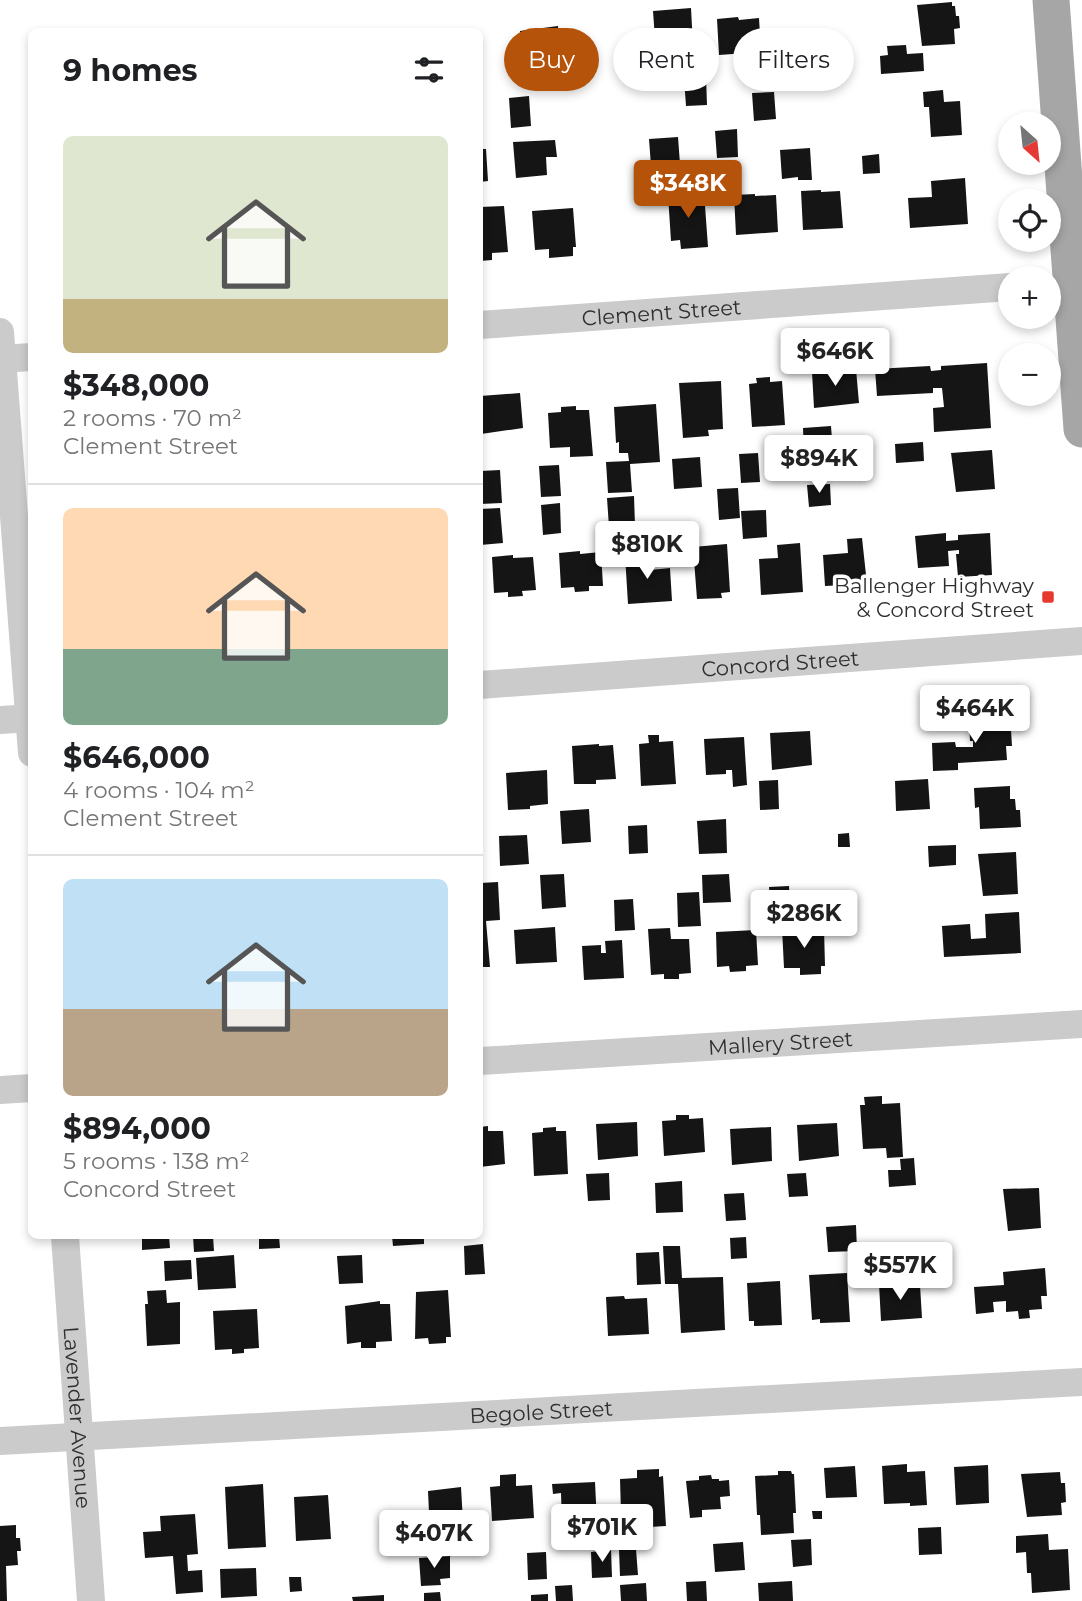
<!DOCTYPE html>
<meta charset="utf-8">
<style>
:root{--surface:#fff;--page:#f6f6f6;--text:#202124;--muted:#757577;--line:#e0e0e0;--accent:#b45309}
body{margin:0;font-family:Montserrat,sans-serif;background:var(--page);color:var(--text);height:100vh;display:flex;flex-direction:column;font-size:26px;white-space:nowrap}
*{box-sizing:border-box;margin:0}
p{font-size:23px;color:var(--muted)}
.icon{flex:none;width:38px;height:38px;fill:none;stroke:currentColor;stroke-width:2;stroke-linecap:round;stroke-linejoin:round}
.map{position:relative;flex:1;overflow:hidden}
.drawer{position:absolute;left:28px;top:28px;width:455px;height:1211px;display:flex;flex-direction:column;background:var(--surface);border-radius:10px;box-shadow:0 4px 10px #0003}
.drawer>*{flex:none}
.guide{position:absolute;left:504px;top:28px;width:472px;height:63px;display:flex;gap:14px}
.needle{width:46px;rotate:153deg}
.controls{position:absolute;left:998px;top:112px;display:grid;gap:14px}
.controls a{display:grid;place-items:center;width:63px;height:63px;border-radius:50%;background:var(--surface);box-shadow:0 4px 10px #0003;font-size:35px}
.price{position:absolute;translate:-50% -60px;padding:0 16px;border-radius:7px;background:#fff;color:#222;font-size:23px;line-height:46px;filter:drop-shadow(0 2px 4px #0008)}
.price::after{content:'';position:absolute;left:50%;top:42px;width:21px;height:16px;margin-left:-10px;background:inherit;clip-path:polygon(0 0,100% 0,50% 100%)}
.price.selected{background:var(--accent);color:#fff}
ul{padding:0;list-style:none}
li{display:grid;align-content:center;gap:14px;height:371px;padding:0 35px}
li+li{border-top:2px solid var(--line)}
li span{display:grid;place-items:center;height:217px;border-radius:10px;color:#555}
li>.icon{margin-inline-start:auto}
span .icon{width:126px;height:126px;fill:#fffc;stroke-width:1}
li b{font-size:30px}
h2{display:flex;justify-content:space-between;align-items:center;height:84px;padding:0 35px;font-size:30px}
.tag{padding:0 24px;border-radius:32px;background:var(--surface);box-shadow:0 4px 10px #0003;font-size:24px;line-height:63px}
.tag.selected{background:var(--accent);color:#fff}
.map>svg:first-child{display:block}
.building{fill:#151515}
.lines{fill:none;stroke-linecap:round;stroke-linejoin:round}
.minor{stroke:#cbcbcb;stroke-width:28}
.major{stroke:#a6a6a6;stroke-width:37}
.poi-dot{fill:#e63a2e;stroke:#fff;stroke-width:2.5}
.labels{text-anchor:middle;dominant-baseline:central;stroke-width:7;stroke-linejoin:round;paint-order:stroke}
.street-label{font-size:21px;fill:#2e2e2e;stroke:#fff}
.poi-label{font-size:21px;fill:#2e2e2e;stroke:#fff;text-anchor:end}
</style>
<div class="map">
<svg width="1082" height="1601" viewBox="0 0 1082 1601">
<rect width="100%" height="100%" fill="#fff"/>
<path class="building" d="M952,2v4h3l1,10h3l1,12 -6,1 1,15 -33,2 -5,-41z
M691,8l3,56 -37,3 -4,-56z
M738,17l1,3 20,-2 2,34 -42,3 -2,-36z
M558,26l3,45 -17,1 1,14h-16l-3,-35h-5l-1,-20z
M906,45l1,9 16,-1 1,18 -43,3 -1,-18 8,-1 -1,-9z
M706,76l1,29 -21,1 -2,-28z
M943,90l1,12 16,-1 2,34 -31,2 -2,-30h-5l-1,-15z
M774,92l2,27 -22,2 -2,-28z
M529,96l2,30 -20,2 -2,-30z
M737,129l1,28 -21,1 -2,-27z
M678,137l2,27 -29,2 -2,-27z
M555,140l2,17h-11l1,18 -31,3 -3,-36z
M810,148l2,32h-14v-3l-16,2 -2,-29z
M480,149h6l2,32 -8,1z
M879,154l1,19 -17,1 -1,-18z
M965,178l3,46 -58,4 -2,-30 24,-1 -1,-16z
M821,190v2l19,-1 3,37 -40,2 -2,-39z
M704,192l4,55 -27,2 -1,-9 -9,1 -3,-46z
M755,194v2l21,-1 2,37 -42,3 -2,-40z
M504,206l4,46 -16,1v7l-12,1v-54z
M573,208l3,39h-3v9l-24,2v-9l-14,1 -3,-39z
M987,363l4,65 -57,4 -1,-24 11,-1 -2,-19h-9v5l-56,3 -2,-27 55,-3 1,5 10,-1v-4z
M856,369l3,34 -45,5 -2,-36z
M770,377v5l12,-1 3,44 -33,2 -3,-43 8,-1 -1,-5z
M721,381l2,48 -15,1 1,6 -26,2 -4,-55z
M520,393l3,35 -42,6 -1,-38z
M656,404l4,58 -30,2 2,28 -24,1 -2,-31 23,-1 -1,-8h-9v-11l-3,1 -2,-36z
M576,406v4h13l4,46 -23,1v-10l-20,1 -2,-35 13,-1v-5z
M831,426l2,27 -29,2 -1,-27z
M923,442l1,19 -28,2 -1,-19z
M992,450l3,39 -39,3 -5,-39z
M758,453l2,29 -19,1 -2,-29z
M700,457l2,30 -28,2 -2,-30z
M559,465l2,31 -20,1 -2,-31z
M500,470l2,33 -22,1v-33z
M830,484l1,21 -22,2 -2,-22z
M738,488l2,30 -21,2 -2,-31z
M634,496l1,29 -26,2 -2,-29z
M560,503l1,30 -18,2 -2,-30z
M500,508l3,35 -23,2v-36z
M766,510l1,27 -24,2 -2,-28z
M946,533v8l12,-1v-5l32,-2 2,42 -34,2 -2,-23h3v-4l-11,1 1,15 -31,2 -3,-32z
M862,538l5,46 -42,2 -2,-31 25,-2 -1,-14z
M800,543l3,49 -42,3 -2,-36 19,-1 -1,-13z
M727,544l3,48 -9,1 1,5 -25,1 -4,-52z
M580,551v3l21,-2 2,34h-14v5l-14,1 -1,-5 -13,1 -2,-35z
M648,553l2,17 20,-2 2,33 -44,3 -3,-49z
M513,555v3l20,-1 3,33 -14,1 1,5 -15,1v-5l-14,1 -2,-36z
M1005,717v13h6l1,16h-6l1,14 -49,3v7l-25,1 -1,-28 23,-1 1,5h17v-6h-3l-1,-22z
M810,731l2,34 -40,5 -2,-37z
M648,735h11v7l14,-1 3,43 -35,2 -2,-42 10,-1z
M744,737l3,48 -14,2 -1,-17h-6v4l-20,1 -2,-36z
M599,744v2l14,-1 3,34 -20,1v4h-22l-2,-38z
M547,770l1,34 -18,2v3l-22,1 -2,-37z
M928,779l2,30 -34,2 -1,-30z
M778,780l1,29 -19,1 -1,-29z
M480,782h2l1,28h-3z
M1010,786v13h5l1,11h4l1,17 -41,2 -1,-22 -4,1 -1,-20z
M589,809l2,33 -29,2 -2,-33z
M726,819l1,34 -28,1 -2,-33z
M647,825l1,28 -19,1 -1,-28z
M849,833l1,14h-12v-13z
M527,835l2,29 -29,2 -1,-30z
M956,845v20l-27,2 -1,-21z
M1016,852l2,42 -35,2 -5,-42z
M564,874l2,33 -24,2 -2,-34z
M729,874l2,28 -28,1 -1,-28z
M498,882l2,38 -14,1 4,46h-10v-84z
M789,886l1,25 -19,1 -2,-25z
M699,892l2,34 -23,1 -1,-34z
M633,899l2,31 -20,1 -1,-31z
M1019,912l2,41 -77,4 -2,-31 28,-2 1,15 15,-1 -1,-24z
M555,927l2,35 -41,2 -2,-34z
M796,927l1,5 27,-4 1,38h-4v8l-21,1v-7h-16l-2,-40z
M670,928l1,11h18l2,34 -12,1v5h-15v-5l-13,1 -3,-46z
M756,930l2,35 -12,1v5l-16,1 -1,-6 -12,1 -1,-35z
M622,940l2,38 -40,2 -2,-34 19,-1v8h5l-1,-12z
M882,1096v8l18,-1 3,54 -16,1 -1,-10 -23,1 -3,-44h5l-1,-8z
M676,1115h13v4l14,-1 2,34 -41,4 -2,-35 14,-1z
M637,1122l1,34 -40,4 -2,-36z
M837,1123l2,33 -40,5 -2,-36z
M488,1126v5h15l2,33 -25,3v-40z
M556,1127v4h10l2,43 -34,2 -2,-43 11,-1v-4z
M771,1127l1,34 -40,4 -2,-36z
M914,1158l2,27 -27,2 -1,-17h13l-1,-11z
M609,1173l1,27 -22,1 -2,-27z
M806,1173l2,23 -19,1 -2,-23z
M682,1181l1,31 -27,1 -1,-30z
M1039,1188l2,40 -33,3 -5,-42z
M744,1193l2,27 -20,1 -2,-27z
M856,1225l1,26 -29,1 -2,-25z
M142,1236h27l1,12 -28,2z
M193,1236h20l1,15 -20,1z
M259,1236h20l1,12 -21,1z
M392,1236h32v8l-31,2z
M746,1237l1,21 -16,1 -1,-21z
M483,1244l2,30 -20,1 -1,-29z
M663,1246h17l2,32 41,-1 2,53 -44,3 -3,-49h-13z
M659,1252l2,32 -24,1 -1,-32z
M234,1255l2,33 -38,2 -2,-32z
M362,1255l1,28 -24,1 -2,-28z
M191,1260l1,19 -27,2 -1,-20z
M1045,1268l2,28h-6l1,13 -13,1 1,8 -11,1 -1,-8 -12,1v-11l-13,1 1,10 -18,2 -2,-27 30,-2 -1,-13z
M847,1273l3,49 -30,1v-4l-8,1 -3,-45z
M780,1281l2,44 -28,1v-5h-5l-2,-38z
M900,1283v3l20,-1 2,33 -41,3 -2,-37z
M166,1290l1,13 13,-1v42l-33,2 -2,-42h3l-1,-13z
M448,1290l3,47h-5v6l-17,1 -1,-6 -13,1 1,-47z
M624,1296l1,3 22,-1 2,36 -41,2 -2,-39z
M380,1301v3h10l2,37 -16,1v6h-15v-6l-14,2 -2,-38z
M257,1309l2,39 -15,1v4l-12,1v-5l-17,1 -2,-39z
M907,1464v8l18,-1 2,34 -17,1v-3l-26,1 -2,-38z
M988,1465l1,38 -33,2 -2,-38z
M855,1466l2,31 -31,1 -2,-30z
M659,1469v8l4,-1 3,50 -16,1 -1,-13h-10v5l-12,1 -1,-6h-5l-1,-35 17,-1v-8z
M778,1471h13l1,3h2l2,39h-3l1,20 -33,2 -1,-20h-3l-2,-39 23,-1z
M1060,1472l1,11h4l1,19 -5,1 1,12 -35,2 -6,-43z
M516,1474v12l16,-1 2,33 -42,3 -2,-34 10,-1v-11z
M711,1475l1,4h7v2l10,-1 1,16 -10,1 1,12 -19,1v7l-12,1 -4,-37 13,-1v-4z
M595,1482l2,41 -35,2 -1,-32 -8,1 -1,-10z
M263,1484l3,63 -38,2 -3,-62z
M461,1487l3,52 -16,1v-7l-18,1 -2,-43z
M328,1495l3,44 -35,2 -2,-44z
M812,1511h10v8h-9z
M195,1514l3,40 -11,1 1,16 14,-1 1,22 -27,2 -3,-38 -28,2 -2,-26 18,-1 -1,-15z
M16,1525v13h4l1,13h-4l1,14 -12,1 1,35h-7v-75z
M941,1527l1,27 -23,1 -1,-27z
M1048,1534l1,16 19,-1 2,41 -38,3 -1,-20h-4l-1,-21 -10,1v-17z
M811,1539l1,26 -19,2 -2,-27z
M743,1542l2,28 -30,2 -2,-28z
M636,1549l2,26 -18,1 -1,-26z
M611,1550l1,27 -20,1 -1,-26z
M546,1552l1,27 -19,1 -1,-27z
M450,1556v22l-10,1 1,6 -20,1 -2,-28z
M256,1568l1,28 -36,2 -1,-29z
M289,1577h12l1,14 -12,1z
M706,1581l1,20h-20l-1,-19z
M792,1581l1,20h-34l-1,-18z
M646,1583l1,18h-26l-1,-16z
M572,1585l1,16h-17l-1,-15z
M440,1592l1,9h-17v-8z
M548,1594v7h-17v-6z
M384,1595v6h-31l-1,-4z"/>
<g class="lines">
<g class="minor">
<path id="s1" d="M480,325l530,-38"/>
<path d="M0,332l32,421"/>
<path d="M0,359l32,-2"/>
<path id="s2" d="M480,685l602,-44"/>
<path d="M0,720l32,-2"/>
<path id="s3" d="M480,1061l602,-37"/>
<path d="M0,1090l32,-2"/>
<path id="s4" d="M65,1236l26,365"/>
<path id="s5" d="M0,1441l1082,-59"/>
</g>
<path class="major" d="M1051,0l31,429"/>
</g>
<rect class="poi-dot" x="1041" y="590" width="14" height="14" rx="3.5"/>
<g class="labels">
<g class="street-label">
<text stroke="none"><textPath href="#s1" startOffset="182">Clement Street</textPath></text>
<text stroke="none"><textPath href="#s2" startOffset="301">Concord Street</textPath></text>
<text stroke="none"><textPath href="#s3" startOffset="301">Mallery Street</textPath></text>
<text stroke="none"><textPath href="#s5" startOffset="542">Begole Street</textPath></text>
<text stroke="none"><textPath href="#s4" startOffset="182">Lavender Avenue</textPath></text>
</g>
<g class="poi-label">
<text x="1034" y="585">Ballenger Highway<tspan x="1034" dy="24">&amp; Concord Street</tspan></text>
</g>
</g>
</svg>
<div class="controls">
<a><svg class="needle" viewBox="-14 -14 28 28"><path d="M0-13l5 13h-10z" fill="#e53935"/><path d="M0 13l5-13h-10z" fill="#757577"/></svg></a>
<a><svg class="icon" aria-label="locate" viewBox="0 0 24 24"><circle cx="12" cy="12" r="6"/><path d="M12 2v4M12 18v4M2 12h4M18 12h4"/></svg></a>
<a>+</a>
<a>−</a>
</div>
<b class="price selected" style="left:688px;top:220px">$348K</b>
<b class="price" style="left:835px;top:388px">$646K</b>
<b class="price" style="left:819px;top:495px">$894K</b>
<b class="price" style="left:647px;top:581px">$810K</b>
<b class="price" style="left:975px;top:745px">$464K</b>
<b class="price" style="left:804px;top:950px">$286K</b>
<b class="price" style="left:900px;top:1302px">$557K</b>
<b class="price" style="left:602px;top:1564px">$701K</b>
<b class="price" style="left:434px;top:1570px">$407K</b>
<div class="guide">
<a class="tag selected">Buy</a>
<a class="tag">Rent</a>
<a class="tag">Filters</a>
</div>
<section class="drawer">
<h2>9 homes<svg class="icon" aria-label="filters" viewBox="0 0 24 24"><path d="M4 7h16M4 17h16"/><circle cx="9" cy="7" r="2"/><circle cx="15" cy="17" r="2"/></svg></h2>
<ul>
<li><span style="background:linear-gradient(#dfe7d0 75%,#c2b280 0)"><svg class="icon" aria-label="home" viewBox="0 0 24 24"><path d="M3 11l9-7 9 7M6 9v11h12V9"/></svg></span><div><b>$348,000</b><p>2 rooms · 70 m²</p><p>Clement Street</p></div></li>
<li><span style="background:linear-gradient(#ffd9b3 65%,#7fa58c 0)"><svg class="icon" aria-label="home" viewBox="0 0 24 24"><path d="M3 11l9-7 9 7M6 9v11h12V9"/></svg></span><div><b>$646,000</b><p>4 rooms · 104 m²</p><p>Clement Street</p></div></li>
<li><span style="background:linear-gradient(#bfe0f5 60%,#b9a48a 0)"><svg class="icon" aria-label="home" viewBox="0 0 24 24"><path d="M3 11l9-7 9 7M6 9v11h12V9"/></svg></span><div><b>$894,000</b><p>5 rooms · 138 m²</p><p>Concord Street</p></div></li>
</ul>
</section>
</div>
